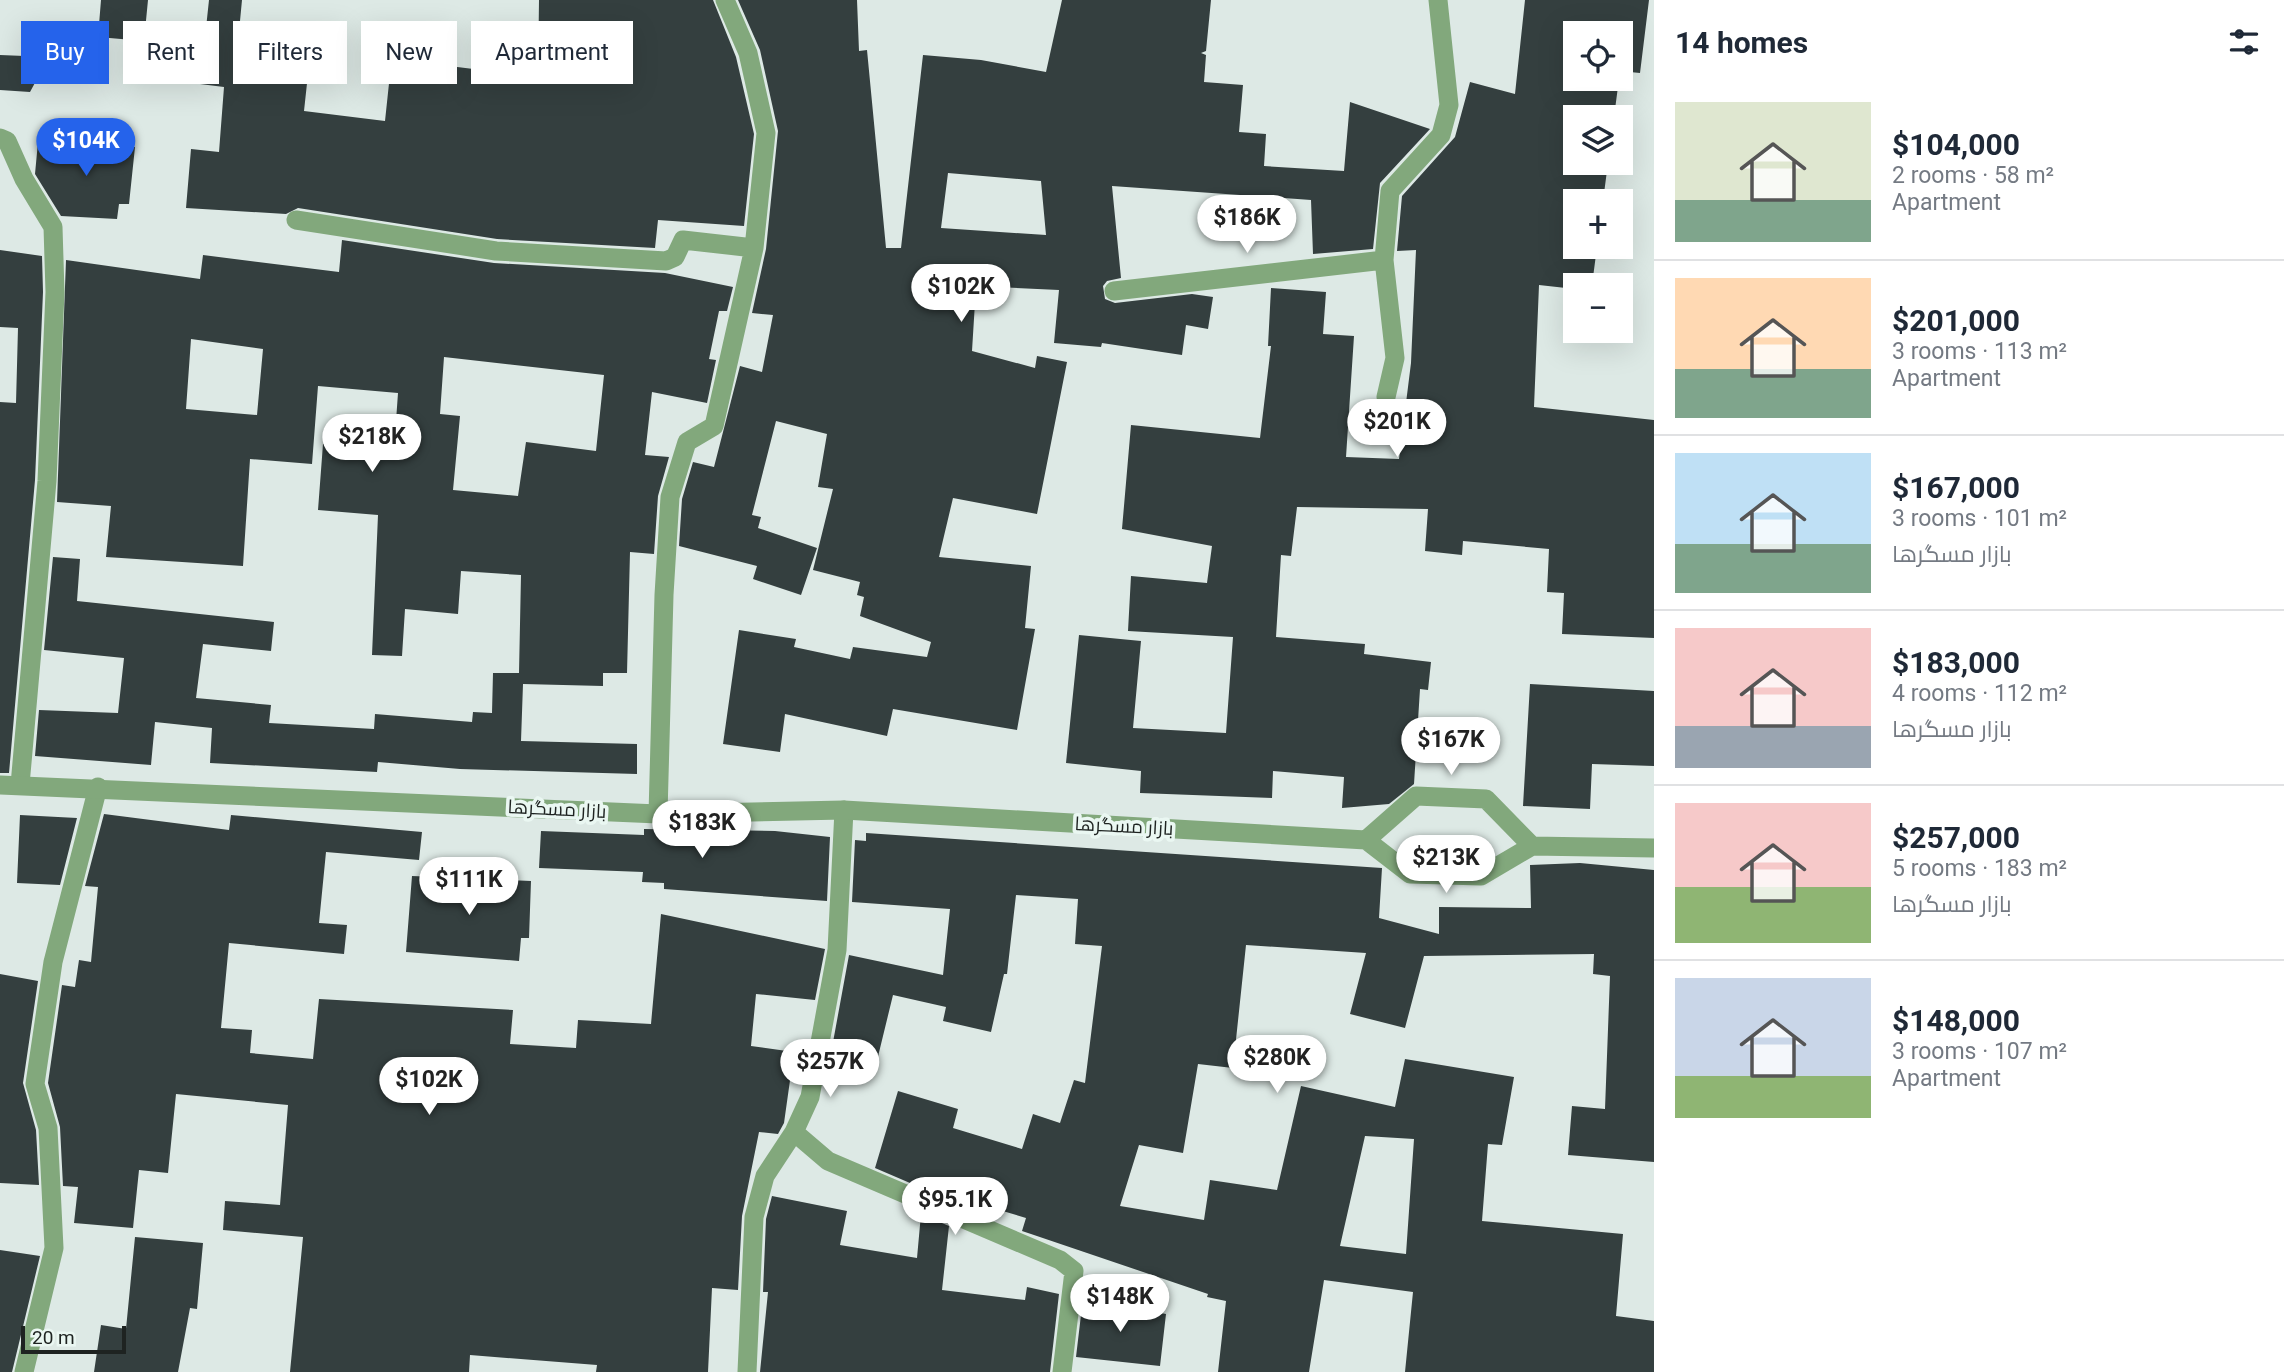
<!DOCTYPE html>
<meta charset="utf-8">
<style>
:root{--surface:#fff;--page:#f2f2f3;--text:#1f2937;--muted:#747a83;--line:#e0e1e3;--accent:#2563eb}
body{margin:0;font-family:Roboto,Cairo,sans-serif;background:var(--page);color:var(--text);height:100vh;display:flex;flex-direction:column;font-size:26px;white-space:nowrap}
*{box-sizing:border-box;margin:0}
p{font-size:23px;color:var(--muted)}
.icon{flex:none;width:38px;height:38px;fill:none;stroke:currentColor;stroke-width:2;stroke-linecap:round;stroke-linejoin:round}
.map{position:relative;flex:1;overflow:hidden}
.panel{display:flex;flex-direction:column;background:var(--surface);width:630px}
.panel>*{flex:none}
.guide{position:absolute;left:21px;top:21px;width:665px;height:63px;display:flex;gap:14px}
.controls{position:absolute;left:1563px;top:21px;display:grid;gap:14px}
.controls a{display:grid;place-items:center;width:70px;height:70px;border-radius:0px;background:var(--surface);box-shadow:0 7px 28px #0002;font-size:35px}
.scale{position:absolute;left:21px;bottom:18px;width:105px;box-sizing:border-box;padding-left:7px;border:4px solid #1e2321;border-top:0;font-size:19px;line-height:24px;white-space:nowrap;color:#1e2321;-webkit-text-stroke:5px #eaf7f2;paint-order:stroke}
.price{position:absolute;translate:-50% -60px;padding:0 16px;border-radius:24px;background:#fff;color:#222;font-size:23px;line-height:46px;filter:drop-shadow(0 2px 4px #0008)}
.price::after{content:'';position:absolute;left:50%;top:42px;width:21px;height:16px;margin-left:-10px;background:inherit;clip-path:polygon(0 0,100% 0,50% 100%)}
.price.active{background:var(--accent);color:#fff}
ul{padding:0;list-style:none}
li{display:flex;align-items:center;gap:21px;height:175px;padding:0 21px}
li+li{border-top:2px solid var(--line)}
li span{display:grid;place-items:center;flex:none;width:196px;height:140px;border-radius:0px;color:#555}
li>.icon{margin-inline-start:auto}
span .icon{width:84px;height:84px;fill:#fffc;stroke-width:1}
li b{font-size:30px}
h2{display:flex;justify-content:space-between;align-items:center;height:84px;padding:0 21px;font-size:30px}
.chip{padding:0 24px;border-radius:0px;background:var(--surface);box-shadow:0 7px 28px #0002;font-size:24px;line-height:63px}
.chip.active{background:var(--accent);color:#fff}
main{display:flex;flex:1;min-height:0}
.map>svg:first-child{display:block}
.building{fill:#343f3f;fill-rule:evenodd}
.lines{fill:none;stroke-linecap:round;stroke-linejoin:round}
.minor{stroke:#82a87c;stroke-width:19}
.tertiary{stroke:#82a87c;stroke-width:19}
.labels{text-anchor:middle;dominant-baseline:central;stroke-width:7;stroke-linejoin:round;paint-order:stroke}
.street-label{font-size:19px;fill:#1e2321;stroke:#eaf7f2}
</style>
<main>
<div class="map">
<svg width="1654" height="1372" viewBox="0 0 1654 1372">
<rect width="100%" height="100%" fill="#dde9e5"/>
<path class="building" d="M101,0h47l-4,41 -46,-4z
M209,0h33l-2,21 73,7 -9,83 81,10 10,-94 49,5 -3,33 97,12 1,-77h174l23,57 18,77 -10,92 -86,-6 -3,28 -158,-9 -199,-31 -12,6 -100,-6 5,-59 28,3 5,-65 -24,-3z
M738,0h119l2,51 8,-1 19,198h15l22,-193 58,5 65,12 16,-72h149l-5,51 -5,2 5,2 -2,27 39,3 -4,47 27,2 -2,32 80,5 6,-69 80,27 -50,54 -7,66 -60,5 -2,-54 -199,-14 9,92 -14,3 -4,5 2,13 10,4 77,-9 21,3 -5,32 -22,-4 -4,30 -80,-12 -1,4 -47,-4 5,-53 -83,-4 -4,65 63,17 2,-12 30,6 -30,152 -84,-16 -14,59 92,9 -6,62 10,1 -18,101 -124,-21 -6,27 -102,-22 -5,38 -57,-8 16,-114 57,9 -2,8 56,12 3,-12 74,10 4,-15 -71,-26 4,-19 -7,-2 3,-13 -47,-12 20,-81 -15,-2 9,-53 -51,-13 -24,94 9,2 -3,11 59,20 -16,47 -48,-16 4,-13 -78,-20 3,-47 11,-37 21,5 26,-101 22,6 11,-57 -21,-2 14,-64 12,-118 -18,-81zM948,173l93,8 5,54 -105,-7z
M1525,0h124l-9,73 -20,-2v-38h-45v46h44l-5,38h-39v46h33l-5,38h-28v46h22l-5,38h-17v4l-36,-4 -5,122 120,13v218l-92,-4 2,-41 -17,-1 2,-43 -86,-8 -1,14 -37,-4 3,-42 -131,-2 -6,49 -10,-1 -5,82 89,7 -1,10 67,8 -3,28 -8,-1 -6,95 -25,20 -47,4 2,-31 -71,-6 -1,27 -132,-5 1,-22 -75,-8 13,-128 62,6 -8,87 93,5 7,-96 -105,-6 3,-55 76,7 5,-37 -90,-17 9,-104 129,13 11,-92h-3l3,-58 55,4 -3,42 31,2 -8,121 53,2 12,-96 5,-113 -19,1 5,-55 53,-59 15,-55 45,12z
M0,55l49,2 -19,35 -30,-2z
M38,142l97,5 -6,57h-10l-2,15 -56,-3 -26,-42z
M342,240l152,23 171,10 68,14 -6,24h-8l-10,48 7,1 -9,43 -55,-11 -7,63 24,2 -11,39 -4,58 -24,-2 -3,121h-24v13l-80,-2 -2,57 116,3v30l-177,-5 -82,-7 -1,10 -167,-9 2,-35 -57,-6 -4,43 -116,-9 4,-46 79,3 6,-55 -80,-8 9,-93 27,2 -3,42 197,21 -3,29 -68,-7 -7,54 75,7 -2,18 105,6 1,-15 97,8 1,-10 19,1 1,-40h26l2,-98 -60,-4 -3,43 -53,-5 -3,47 -30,-1 6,-140 -60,-5 5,-66 71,5 4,-56 -80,-7 -6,78 -62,-5 -7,107 -137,-9 5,-51 -54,-4 9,-242 134,19 3,-24 136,17zM191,339l72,10 -6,66 -71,-6zM444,357l160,18 -8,76 -70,-9 -8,54 -65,-6 7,-74 -20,-2z
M0,250l42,6 1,36 -8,188 -26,293h-9v-371l16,1 2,-75 -18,-1z
M1530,684l124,7v75l-62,-2 -2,45 -67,-3z
M104,814l125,16 2,-15 191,17 -3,28 -93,-8 -7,71 28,2 -3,29 -115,-11 -8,85 31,2 -2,23 63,6 6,-60 194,11 -3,34 66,4 2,-28 73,4 10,-110 164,35 -10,51 -59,-6 -5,52 43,6 -10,71 -6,11 -19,-2 -17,84 -4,74 -26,-2 -4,84h-112l1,-7 -127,-10 -1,17h-179l13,-135 -80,-7 2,-29 55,4 8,-100 -112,-11 -8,79 -29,-3 -6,58 -59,-5 4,-36 -15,-1 -3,-59 -12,-44 14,-98 13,2 4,-27 12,2 7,-75 -13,-1z
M20,815l57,3 -17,67 -43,-2z
M644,829l131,2 55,6 -3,64 -163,-12v-6l-22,-1 1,-10 -104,-4 2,-37 103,4z
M866,833l516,35 -3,50 60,16v-27l92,1 -1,-43 50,-2 74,7v292l-86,-7 4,-49 33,3 5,-133 -17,-2 1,-20 -170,2 -19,72 -55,-14 16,-61 -120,-8 -13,123 -35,-4 -15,89 -44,-8 -19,61 84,14 6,-40 67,10 24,-104 94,21 10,-48 109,18 -12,68 -14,-1 -6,77 141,13 -7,82 38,5v51h-249l8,-80 -89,-12 -15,92h-91l8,-71 -19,-4 1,-3 -177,-60 -9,-3 4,-13 -74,-22v5l-77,-33 23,-77 60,18 -5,19 69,21 11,-35 27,9 14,-43 11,3 17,-137 -27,-2 3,-45 -62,-4 -9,79h-3l-13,58 -48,-11 3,-14 -53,-12 -20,82 -44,-13 20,-109 94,20 7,-66 -98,-7 3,-62 11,1zM1365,1136l49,3 -8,115 -66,-8z
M412,876l119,5 -2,57h-8l-2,23 -113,-9z
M0,974l38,7 -15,102 13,47 3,55 -39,-2z
M772,1196l75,15 -7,34 77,13 4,-44 28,12 -7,64 83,10 2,-13 32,7 -9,78h-290l8,-80h-5l3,-73z
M135,1237l68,6 -6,66 -7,-1 -12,64h-84l7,-47 25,4z
M0,1250l40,6 -28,116h-12z
M1083,1298l83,16 -6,52 -84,-9z"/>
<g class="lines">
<path class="minor" d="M0,138l7,3 17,38 29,48 2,65 -8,189 -27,304
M296,220l200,31 170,10 9,-4 8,-17 71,8
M1114,291l270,-31
M1386,397l9,-39 -11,-98 6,-69 51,-56 8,-30 -11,-105
M658,814l6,-219 6,-98 17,-55 27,-16 40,-178 12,-115 -18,-80 -23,-53
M794,1132l34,29 232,99 14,11 -12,101
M24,1372l30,-124 -6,-120 -13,-44 18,-122 45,-175
M747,1372l7,-155 11,-41 29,-44 16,-35 27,-147 7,-140"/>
<path class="tertiary" d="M0,785l658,29 186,-4 522,30 44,34 71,2 51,-30 122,2
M1366,840l50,-44 70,3 46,47"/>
</g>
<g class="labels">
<g class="street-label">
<text transform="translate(557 809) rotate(3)">بازار مسگرها</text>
<text transform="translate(1124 826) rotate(3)">بازار مسگرها</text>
</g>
</g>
</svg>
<div class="controls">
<a><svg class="icon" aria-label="locate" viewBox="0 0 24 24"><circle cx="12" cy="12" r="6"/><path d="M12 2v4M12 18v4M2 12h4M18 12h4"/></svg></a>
<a><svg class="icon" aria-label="layers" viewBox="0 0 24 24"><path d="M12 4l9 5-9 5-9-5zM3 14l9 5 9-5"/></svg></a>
<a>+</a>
<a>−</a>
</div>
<div class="scale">20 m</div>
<b class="price active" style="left:86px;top:178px">$104K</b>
<b class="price" style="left:1247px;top:255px">$186K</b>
<b class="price" style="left:961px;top:324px">$102K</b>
<b class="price" style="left:1397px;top:459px">$201K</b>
<b class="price" style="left:372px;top:474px">$218K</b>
<b class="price" style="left:1451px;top:777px">$167K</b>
<b class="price" style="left:702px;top:860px">$183K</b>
<b class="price" style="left:1446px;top:895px">$213K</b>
<b class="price" style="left:469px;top:917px">$111K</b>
<b class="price" style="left:1277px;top:1095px">$280K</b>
<b class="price" style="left:830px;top:1099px">$257K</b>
<b class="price" style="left:429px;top:1117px">$102K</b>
<b class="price" style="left:955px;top:1237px">$95.1K</b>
<b class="price" style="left:1120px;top:1334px">$148K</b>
<div class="guide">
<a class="chip active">Buy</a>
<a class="chip">Rent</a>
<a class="chip">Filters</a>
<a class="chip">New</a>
<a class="chip">Apartment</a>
</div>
</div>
<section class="panel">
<h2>14 homes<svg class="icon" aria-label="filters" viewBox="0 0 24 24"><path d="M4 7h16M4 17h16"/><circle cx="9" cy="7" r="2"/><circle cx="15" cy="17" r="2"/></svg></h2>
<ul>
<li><span style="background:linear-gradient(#dfe7d0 70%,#7fa58c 0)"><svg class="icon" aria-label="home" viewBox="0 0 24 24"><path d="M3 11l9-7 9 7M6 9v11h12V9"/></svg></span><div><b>$104,000</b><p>2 rooms · 58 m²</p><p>Apartment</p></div></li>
<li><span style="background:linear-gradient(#ffd9b3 65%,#7fa58c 0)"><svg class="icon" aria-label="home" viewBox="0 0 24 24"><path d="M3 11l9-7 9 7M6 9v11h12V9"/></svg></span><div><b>$201,000</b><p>3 rooms · 113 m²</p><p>Apartment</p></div></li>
<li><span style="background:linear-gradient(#bfe0f5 65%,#7fa58c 0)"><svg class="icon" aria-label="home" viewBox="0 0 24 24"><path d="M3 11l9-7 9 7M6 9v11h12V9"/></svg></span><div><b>$167,000</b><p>3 rooms · 101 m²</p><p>بازار مسگرها</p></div></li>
<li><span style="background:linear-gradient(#f6c9c9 70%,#9aa5b1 0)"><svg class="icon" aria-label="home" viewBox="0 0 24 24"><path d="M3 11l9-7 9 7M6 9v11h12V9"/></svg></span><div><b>$183,000</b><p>4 rooms · 112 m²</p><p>بازار مسگرها</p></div></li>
<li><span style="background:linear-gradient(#f6c9c9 60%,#8fb573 0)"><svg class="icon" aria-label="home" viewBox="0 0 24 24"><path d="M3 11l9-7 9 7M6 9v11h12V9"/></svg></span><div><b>$257,000</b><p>5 rooms · 183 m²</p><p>بازار مسگرها</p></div></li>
<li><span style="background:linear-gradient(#c9d6e8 70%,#8fb573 0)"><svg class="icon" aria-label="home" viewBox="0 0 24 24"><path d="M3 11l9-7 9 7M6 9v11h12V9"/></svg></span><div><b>$148,000</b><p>3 rooms · 107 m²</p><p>Apartment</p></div></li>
</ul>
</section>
</main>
